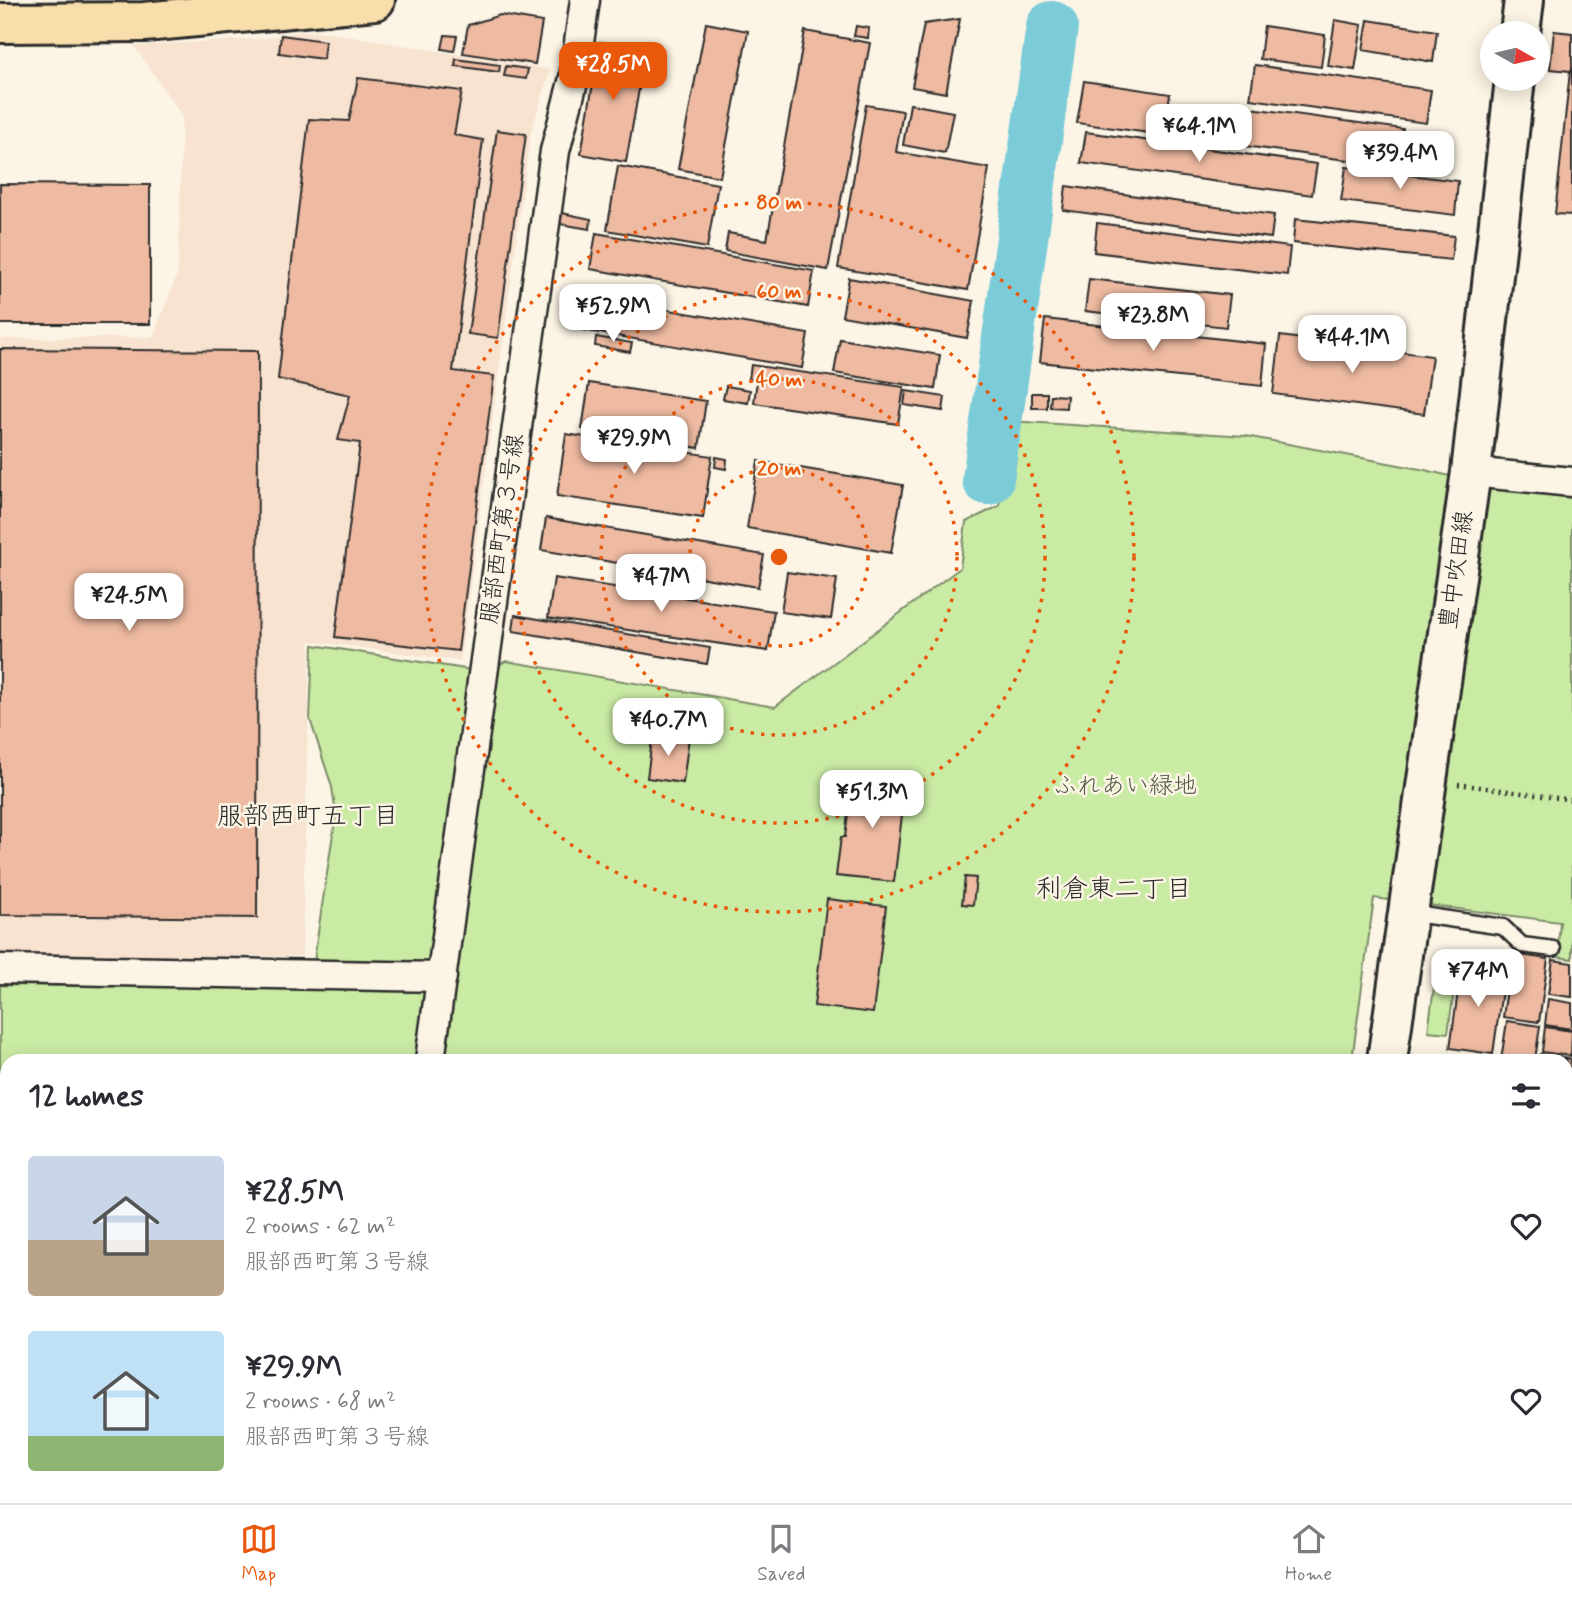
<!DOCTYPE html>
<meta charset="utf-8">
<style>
:root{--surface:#fff;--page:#f2f2f3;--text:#2b2b33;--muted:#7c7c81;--line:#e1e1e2;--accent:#ea580c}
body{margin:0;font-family:Mynerve,"Klee One",sans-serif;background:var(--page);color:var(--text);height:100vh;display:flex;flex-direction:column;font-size:26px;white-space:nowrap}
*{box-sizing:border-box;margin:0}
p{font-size:23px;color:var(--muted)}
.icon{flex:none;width:38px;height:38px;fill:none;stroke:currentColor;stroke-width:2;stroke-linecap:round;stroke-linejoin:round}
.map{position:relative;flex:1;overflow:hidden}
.drawer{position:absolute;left:0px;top:1054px;width:1573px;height:450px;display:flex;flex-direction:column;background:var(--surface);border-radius:21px 21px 0 0;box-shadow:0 4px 18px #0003}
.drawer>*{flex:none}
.needle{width:46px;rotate:98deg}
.controls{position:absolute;left:1480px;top:21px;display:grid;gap:14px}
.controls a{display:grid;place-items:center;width:70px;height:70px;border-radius:50%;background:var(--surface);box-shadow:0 4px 18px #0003;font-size:35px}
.price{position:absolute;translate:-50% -60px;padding:0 16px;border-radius:14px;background:#fff;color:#222;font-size:23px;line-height:46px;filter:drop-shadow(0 2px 4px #0008)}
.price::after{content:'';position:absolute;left:50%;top:42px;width:21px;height:16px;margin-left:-10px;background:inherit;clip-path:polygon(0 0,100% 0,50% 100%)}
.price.active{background:var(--accent);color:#fff}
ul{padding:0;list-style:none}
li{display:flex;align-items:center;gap:21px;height:175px;padding:0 28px}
li span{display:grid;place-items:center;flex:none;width:196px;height:140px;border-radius:7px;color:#555}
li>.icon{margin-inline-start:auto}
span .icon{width:84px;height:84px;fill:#fffc;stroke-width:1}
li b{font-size:30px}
h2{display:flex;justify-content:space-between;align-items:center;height:84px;padding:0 28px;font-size:30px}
.tabs{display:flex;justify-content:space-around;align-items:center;height:98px;border-top:2px solid var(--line);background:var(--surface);font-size:19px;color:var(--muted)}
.tabs a{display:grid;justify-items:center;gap:4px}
.tabs .active{color:var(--accent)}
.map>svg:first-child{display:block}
.built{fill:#f8e3d1}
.green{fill:#caeba4;stroke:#7a8b68;stroke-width:2}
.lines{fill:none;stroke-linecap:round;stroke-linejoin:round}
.river{stroke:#7ccbd9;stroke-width:52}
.building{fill:#eebaa1;stroke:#2b2b2b;stroke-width:2}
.lane-casing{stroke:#2b2b2b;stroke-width:19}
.street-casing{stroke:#2b2b2b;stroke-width:33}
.secondary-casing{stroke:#2b2b2b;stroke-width:44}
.primary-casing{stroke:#2b2b2b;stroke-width:44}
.path{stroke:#2b2b2b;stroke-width:4.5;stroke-dasharray:2 5;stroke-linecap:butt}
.lane{stroke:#fcf5e5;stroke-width:14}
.street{stroke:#fcf5e5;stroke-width:28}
.secondary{stroke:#fcf5e5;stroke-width:38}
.primary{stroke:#f8deab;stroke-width:38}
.ring{fill:none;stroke:#e8590c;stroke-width:3.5;stroke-dasharray:3.5 7}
.labels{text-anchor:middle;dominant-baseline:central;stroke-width:5;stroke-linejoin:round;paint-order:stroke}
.street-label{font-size:24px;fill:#2b2b2b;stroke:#fcf5e5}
.park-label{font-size:24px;fill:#535b49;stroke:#fcf5e5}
.neighbourhood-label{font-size:26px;fill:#2b2b2b;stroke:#fcf5e5}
.centre{fill:#e8590c;stroke:#fcf5e5;stroke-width:3.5}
.ring-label{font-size:21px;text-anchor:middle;font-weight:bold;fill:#e8590c;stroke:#fcf5e5;stroke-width:5;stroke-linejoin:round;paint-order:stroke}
</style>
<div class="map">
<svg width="1572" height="1503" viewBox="0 0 1572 1503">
<rect width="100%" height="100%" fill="#fcf5e5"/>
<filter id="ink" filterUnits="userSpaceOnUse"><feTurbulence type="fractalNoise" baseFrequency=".0143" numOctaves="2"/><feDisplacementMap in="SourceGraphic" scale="14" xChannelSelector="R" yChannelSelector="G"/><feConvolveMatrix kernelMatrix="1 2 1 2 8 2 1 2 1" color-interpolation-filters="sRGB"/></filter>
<g filter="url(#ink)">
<path class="built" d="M300,31l27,1 224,38 -20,62 -71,529 -150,-20 -8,315h-302v-617l153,-2 25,-65 4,-156 -48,-70 131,-8z
M1365,1496h115l39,7h-155z"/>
<path class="green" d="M1009,421l237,15 179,34 74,18 73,10v461l-15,-2 3,-35 -186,-24 -22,162h-1345v436h862l-1,7h-868v-518l313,3 2,-36 21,-138 -4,-27 -22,-68 3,-74 184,29 2,-9 7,-4 269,46 185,-139 6,-46 33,-16z
M1438,959l20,3 -10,71 -20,-2z"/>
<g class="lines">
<path class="river" d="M988,479l64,-452"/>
</g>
<path class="building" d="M500,15l42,7 -7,42 -72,-11 5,-28z
M960,19l-14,74 -34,-6 12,-63z
M1335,20l27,5 -7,45 -27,-4z
M1368,20l69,11 -4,31 -70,-12z
M706,23l42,8 -28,146 -42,-8z
M856,26l13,2 -1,10 -14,-2z
M1264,26l61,9 -4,32 -61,-8z
M805,31l65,12 -42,227 -103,-19 3,-18 39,7z
M1554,31l18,2v182l-17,-1 15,-143 -20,-2z
M281,35l44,6 -2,18 -44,-6z
M445,35l12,1 -3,15 -12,-2z
M600,42l46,8 -20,112 -45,-8z
M456,59l44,6 -1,7 -44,-6z
M1255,65l176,25 -5,33 -176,-24z
M506,66l22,3 -2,10 -22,-3z
M358,78l104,13 -8,44 29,5 -30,231 41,5 -36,275 -123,-14 25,-194 -22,-3 12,-45 -72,-16 31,-260 40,2z
M1084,81l86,13 -6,41 -87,-12z
M910,104l43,8 -8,41 -42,-8z
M866,105l37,6 -7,41 93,16 -21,122 -130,-22z
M1243,107l160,22 -5,38 -161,-22z
M497,130l29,4 -28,204 -30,-4z
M1086,132l231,32 -5,31 -231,-32z
M618,166l100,18 -11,64 -100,-18z
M1346,167l112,14 -3,34 -114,-14z
M0,184l150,1v139h-150z
M1066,186l208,29 -3,23 -208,-28z
M562,213l29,6 -1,10 -30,-5z
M1295,219l159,17 -3,24 -158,-17z
M1097,223l193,24 -3,28 -193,-23z
M596,233l218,38 -6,36 -218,-38z
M849,278l125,23 -7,37 -125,-22z
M1089,279l141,16 -4,32 -141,-16z
M588,296l220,38 -6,34 -220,-38z
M1045,319l221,25 -4,42 -222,-24z
M1280,336l152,20 -8,58 -151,-20z
M596,337l36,6 -2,9 -35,-6z
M840,339l100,16 -5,34 -101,-16z
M0,349l258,2 -1,567 -257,-3z
M751,365l153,22 -6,37 -144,-21 3,-23 -8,-1z
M589,383l117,18 -7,47 -117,-19z
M726,386l24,4 -2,13 -25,-4z
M906,391l39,6 -2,14 -39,-6z
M1032,393h15v15h-15z
M1051,395l16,1 -1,12 -16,-1z
M566,434l146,22 -9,62 -146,-22z
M716,457l11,2 -1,10 -11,-2z
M758,461l145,24 -12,68 -144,-25z
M546,518l218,37 -6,32 -217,-37z
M787,572l50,7 -6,40 -50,-7z
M554,578l220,33 -6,40 -220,-33z
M515,615l195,33 -3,16 -194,-33z
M653,732l36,5 -6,46 -36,-5z
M853,776l53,6 -12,100 -58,-6 5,-39h4z
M965,877l11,1 -3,27 -11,-1z
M827,899l59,7 -13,107 -59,-7z
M1512,954l36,5 -9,63 -36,-5z
M1553,960l19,3v34l-24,-3z
M1462,963l43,6 -12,85 -43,-6z
M1548,999l24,4v26l-27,-4z
M1507,1021l33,5 -5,34h-34z
M1545,1027l27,4 -1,25 -29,-4z
M1540,1054l31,5 -3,26 -2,-25h-27z
M1566,1431h6v23l-6,-1z
M1566,1456h6v29l-6,-1z
M486,1496h272l-1,7h-273z
M908,1496h37l-1,7h-37z
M1099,1496h37l-1,7h-37z
M1242,1496h44l-1,7h-44z
M1380,1496h14l-1,7h-14z
M1402,1496h19l-1,7h-19z
M1429,1496h17l-1,7h-17z
M1000,1499l36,4h-37z"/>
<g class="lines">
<g class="lane-casing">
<path id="lane" d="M1408,913l95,14 19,18 31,4
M787,1503l1,-7
M960,1503l1,-7"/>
</g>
<g class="street-casing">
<path id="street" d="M1471,472l101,10
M0,969l442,8
M430,1060l125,-909 19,-73 11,-78
M1566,1098l6,-1
M1566,1254l6,-46
M1538,1496l34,6
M371,1503v-7
M1169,1503l7,-7"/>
</g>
<g class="secondary-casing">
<path id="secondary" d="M1520,33l4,-33
M1387,1060l84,-588 44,-393
M1329,1503l1,-7"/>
</g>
<g class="primary-casing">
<path id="primary" d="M0,23l144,-1 231,-22"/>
</g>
<path class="path" d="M1458,784l114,16"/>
<use href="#lane" class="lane"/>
<use href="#street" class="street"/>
<use href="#secondary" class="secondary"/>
<use href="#primary" class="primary"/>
</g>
</g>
<g class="ring">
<circle cx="779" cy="557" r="89"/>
<circle cx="779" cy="557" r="178"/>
<circle cx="779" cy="557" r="266"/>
<circle cx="779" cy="557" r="355"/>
</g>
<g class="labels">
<g class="street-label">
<text transform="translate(503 529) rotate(-82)">服部西町第３号線</text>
<text transform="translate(1457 570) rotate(-82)">豊中吹田線</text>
</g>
<g class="park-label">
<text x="1125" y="786">ふれあい緑地</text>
</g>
<g class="neighbourhood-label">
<text x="308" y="817">服部西町五丁目</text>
<text x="1114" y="890">利倉東二丁目</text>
</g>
</g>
<circle cx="779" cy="557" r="10" class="centre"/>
<g class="ring-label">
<text x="779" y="209">80 m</text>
<text x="779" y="298">60 m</text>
<text x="779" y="386">40 m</text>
<text x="779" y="475">20 m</text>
</g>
</svg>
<div class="controls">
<a><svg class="needle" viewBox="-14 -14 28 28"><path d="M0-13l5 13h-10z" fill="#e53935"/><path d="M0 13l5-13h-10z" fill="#7c7c81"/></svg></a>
</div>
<b class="price active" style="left:613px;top:102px">¥28.5M</b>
<b class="price" style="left:1199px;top:164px">¥64.1M</b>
<b class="price" style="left:1400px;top:191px">¥39.4M</b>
<b class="price" style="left:613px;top:344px">¥52.9M</b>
<b class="price" style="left:1153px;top:353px">¥23.8M</b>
<b class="price" style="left:1352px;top:375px">¥44.1M</b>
<b class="price" style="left:634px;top:476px">¥29.9M</b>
<b class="price" style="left:661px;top:614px">¥47M</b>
<b class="price" style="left:129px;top:633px">¥24.5M</b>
<b class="price" style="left:668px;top:758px">¥40.7M</b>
<b class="price" style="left:872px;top:830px">¥51.3M</b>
<b class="price" style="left:1478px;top:1009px">¥74M</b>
<section class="drawer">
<h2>12 homes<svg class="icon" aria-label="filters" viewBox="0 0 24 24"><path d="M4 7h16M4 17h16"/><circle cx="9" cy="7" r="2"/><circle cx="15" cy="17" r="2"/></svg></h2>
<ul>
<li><span style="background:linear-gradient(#c9d6e8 60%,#b9a48a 0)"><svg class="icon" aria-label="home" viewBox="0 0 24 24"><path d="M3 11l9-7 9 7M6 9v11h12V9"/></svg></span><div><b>¥28.5M</b><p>2 rooms · 62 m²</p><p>服部西町第３号線</p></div><svg class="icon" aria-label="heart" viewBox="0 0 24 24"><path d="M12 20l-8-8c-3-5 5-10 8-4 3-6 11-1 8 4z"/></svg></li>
<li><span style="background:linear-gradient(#bfe0f5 75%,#8fb573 0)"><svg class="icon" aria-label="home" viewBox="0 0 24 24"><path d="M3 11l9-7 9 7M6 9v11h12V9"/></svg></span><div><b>¥29.9M</b><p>2 rooms · 68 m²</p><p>服部西町第３号線</p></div><svg class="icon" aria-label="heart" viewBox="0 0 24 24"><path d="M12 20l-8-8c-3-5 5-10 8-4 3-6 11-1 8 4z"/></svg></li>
</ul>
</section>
</div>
<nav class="tabs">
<a class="active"><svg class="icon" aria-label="map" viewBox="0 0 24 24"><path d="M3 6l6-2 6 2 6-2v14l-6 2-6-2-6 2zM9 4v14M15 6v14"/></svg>Map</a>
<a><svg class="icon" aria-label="saved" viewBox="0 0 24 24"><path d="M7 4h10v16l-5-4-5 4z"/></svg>Saved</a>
<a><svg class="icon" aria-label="home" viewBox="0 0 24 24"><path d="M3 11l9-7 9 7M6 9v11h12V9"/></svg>Home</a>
</nav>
